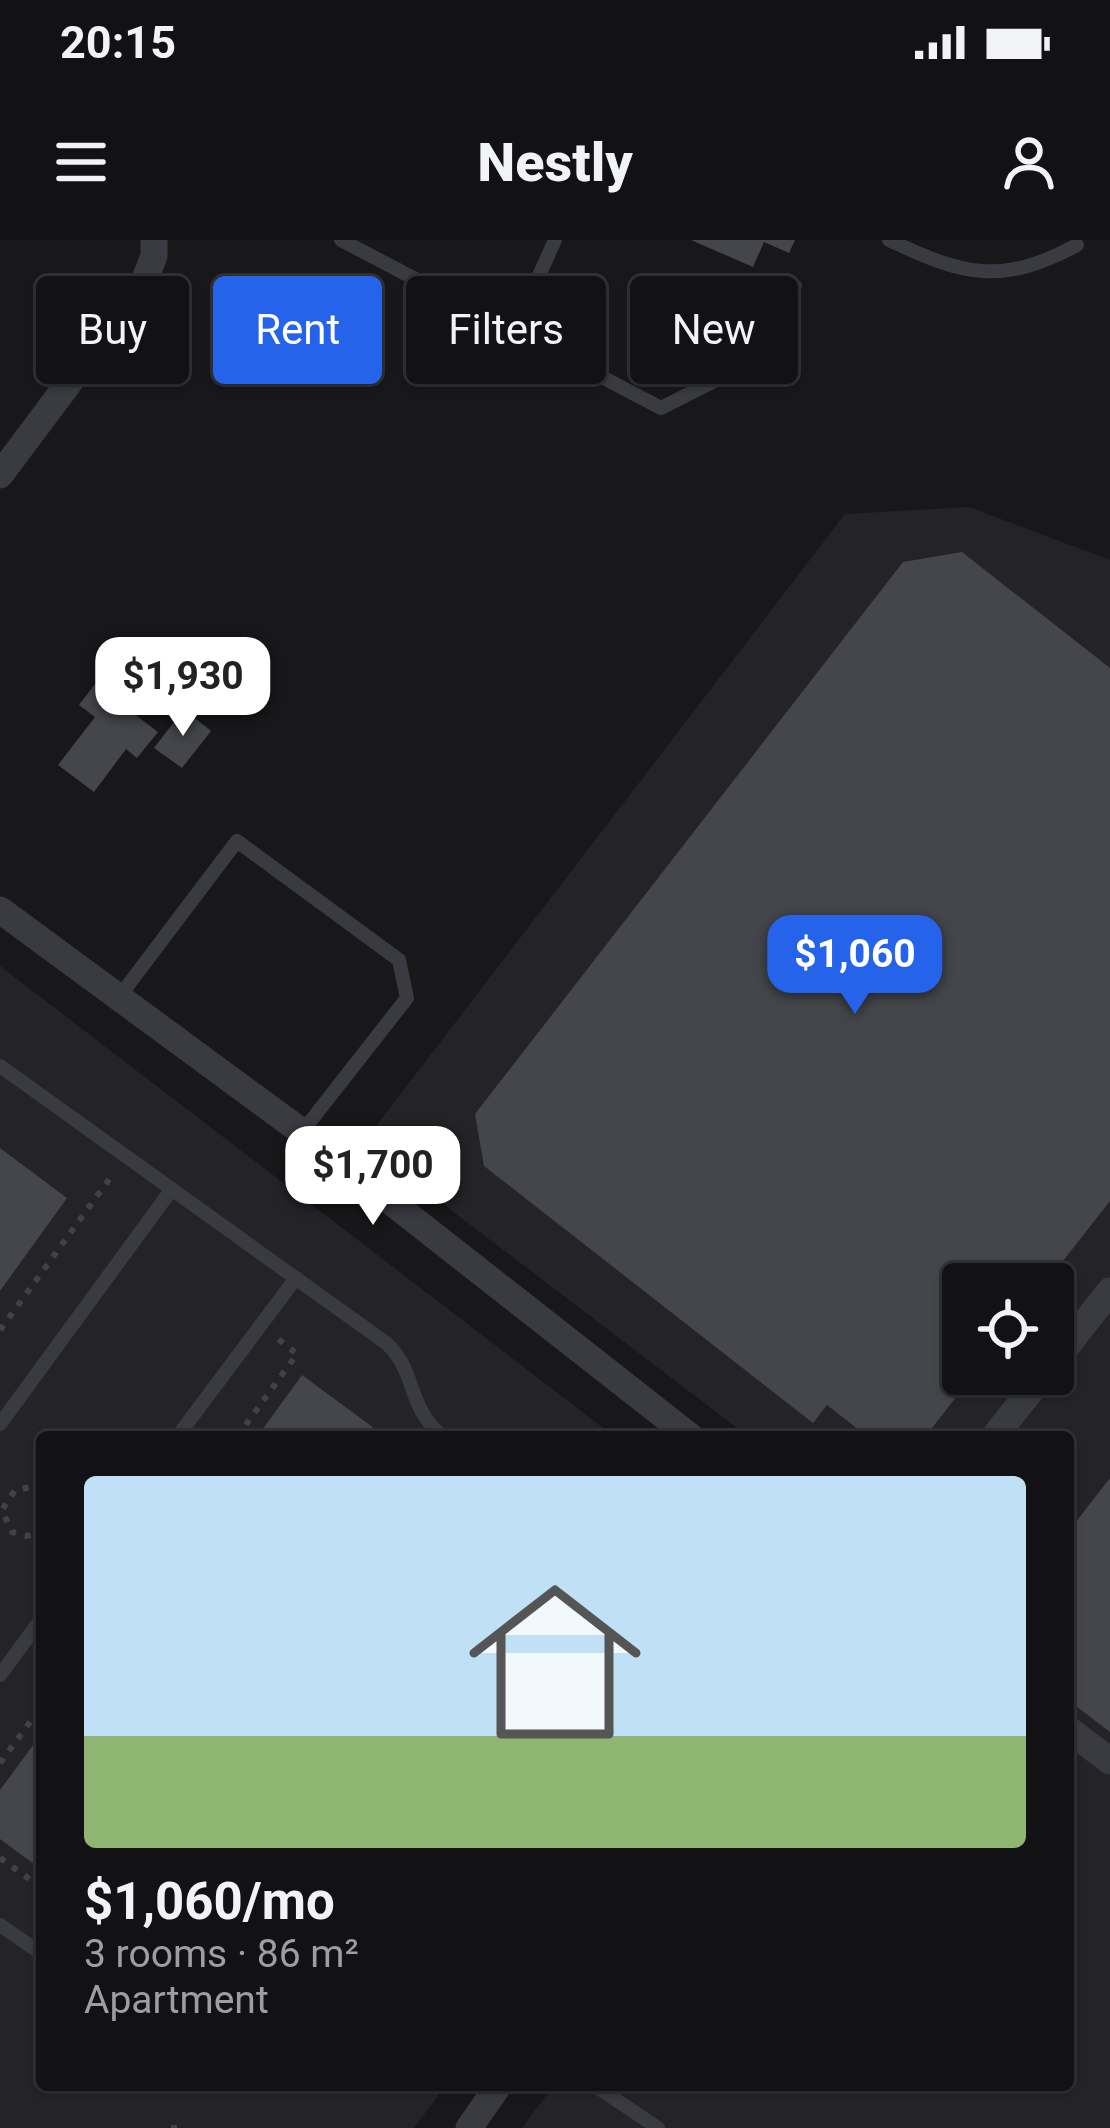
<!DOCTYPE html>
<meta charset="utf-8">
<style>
:root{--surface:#121214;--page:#1b1b1d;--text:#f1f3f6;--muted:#9c9ea0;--line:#313234;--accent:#2563eb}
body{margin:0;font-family:Roboto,sans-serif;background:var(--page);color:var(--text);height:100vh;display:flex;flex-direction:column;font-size:45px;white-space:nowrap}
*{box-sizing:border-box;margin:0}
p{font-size:39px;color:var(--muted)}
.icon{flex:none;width:66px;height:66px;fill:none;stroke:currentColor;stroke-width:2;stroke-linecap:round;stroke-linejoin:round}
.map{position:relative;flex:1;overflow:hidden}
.drawer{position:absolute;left:36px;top:1191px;width:1038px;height:660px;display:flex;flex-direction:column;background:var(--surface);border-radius:12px;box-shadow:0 3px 9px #0004,0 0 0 3px var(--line)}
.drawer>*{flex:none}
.hud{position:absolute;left:36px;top:36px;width:1038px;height:108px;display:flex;gap:24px}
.fabs{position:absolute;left:942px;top:1023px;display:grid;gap:24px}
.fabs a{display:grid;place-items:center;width:132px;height:132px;border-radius:12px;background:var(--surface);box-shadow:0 3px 9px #0004,0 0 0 3px var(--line);font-size:60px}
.price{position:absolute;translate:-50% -102px;padding:0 27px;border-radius:24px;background:#fff;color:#222;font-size:39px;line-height:78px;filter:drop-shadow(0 3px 6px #0008)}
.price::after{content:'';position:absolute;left:50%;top:72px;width:36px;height:27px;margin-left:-18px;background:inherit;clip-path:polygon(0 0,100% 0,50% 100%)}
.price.active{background:var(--accent);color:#fff}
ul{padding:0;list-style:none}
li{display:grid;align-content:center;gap:24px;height:636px;padding:0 48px}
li+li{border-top:3px solid var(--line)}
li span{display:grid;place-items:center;height:372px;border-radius:12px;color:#555}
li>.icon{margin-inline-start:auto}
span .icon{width:216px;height:216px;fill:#fffc;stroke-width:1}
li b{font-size:51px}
.tag{padding:0 42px;border-radius:12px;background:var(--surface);box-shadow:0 3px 9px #0004,0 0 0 3px var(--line);font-size:42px;line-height:108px}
.tag.active{background:var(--accent);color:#fff}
.status{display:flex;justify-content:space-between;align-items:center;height:84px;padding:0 60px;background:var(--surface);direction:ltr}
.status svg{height:33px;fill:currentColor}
header{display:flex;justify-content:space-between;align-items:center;height:156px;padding:0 48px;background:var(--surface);font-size:54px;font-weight:800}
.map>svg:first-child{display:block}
.built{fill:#242428;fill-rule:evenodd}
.building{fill:#44464b}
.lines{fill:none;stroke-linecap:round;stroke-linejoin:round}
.path{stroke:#3f4247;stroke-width:6;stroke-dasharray:6 9;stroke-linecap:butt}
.lane{stroke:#393b40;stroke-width:14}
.street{stroke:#393b40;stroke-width:27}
</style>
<div class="status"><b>20:15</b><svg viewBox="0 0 49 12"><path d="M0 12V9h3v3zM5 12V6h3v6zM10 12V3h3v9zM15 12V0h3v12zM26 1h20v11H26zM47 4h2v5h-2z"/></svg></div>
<header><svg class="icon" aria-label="menu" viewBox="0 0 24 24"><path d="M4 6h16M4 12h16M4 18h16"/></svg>Nestly<svg class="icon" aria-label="person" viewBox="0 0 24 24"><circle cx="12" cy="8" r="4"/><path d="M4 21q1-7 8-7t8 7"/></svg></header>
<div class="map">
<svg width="1110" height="1888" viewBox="0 0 1110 1888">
<rect width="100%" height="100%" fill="#18181b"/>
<path class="built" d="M969,267l141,53v1568h-588l32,-43h514v-648h-319l-386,-294 482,-629zM963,1044h90v90h-90z
M0,726l615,471h-573v648h404l-32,43h-414z"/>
<path class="building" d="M691,0h104l-6,13 -25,-11 -11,25z
M962,312l148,116v533l-65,83h-82v90h11l-49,63h-57l-41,-32 -14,18 -329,-257 -9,-52 428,-552z
M95,444l63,48 -21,26 -11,-9 -32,43 -36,-27 37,-48 -16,-12z
M184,469l27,22 -29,37 -28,-20z
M0,908l67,50 -67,93z
M302,1135l84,62h-129z
M1110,1238v254l-42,-32v-168z
M42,1493v137l-42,-31v-49z"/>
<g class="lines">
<path class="path" d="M0,1090l113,-156
M237,1197l60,-83 -19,-15
M42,1253l-11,-6 -16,3 -13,20 10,22 15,4 15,-5
M0,1523l42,-57
M0,1618l42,30
M165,1845v3
M174,1885v3"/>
<path class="lane" d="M341,0l320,168 97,-49 37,-73
M889,0c74,35 112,46 188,5
M514,91l41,-91
M119,757l118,-156 162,119 8,38 -105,134
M0,826l386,277c32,29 19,62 57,94
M0,1184l172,-235
M177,1197l119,-159
M0,1435l42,-57
M0,1685l42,29
M594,1845l64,43"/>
<path class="street" d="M0,235l143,-191 11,-28v-16
M0,670l302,222 389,305
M1053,1123l57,-72
M994,1197l50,-63
M1068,1489l42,32
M469,1888l30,-43"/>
</g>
</svg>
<div class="fabs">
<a><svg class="icon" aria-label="locate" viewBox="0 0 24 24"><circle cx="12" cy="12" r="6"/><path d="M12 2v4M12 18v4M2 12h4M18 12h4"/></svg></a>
</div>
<b class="price" style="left:183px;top:499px">$1,930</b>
<b class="price active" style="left:855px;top:777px">$1,060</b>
<b class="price" style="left:373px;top:988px">$1,700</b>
<div class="hud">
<a class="tag">Buy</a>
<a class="tag active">Rent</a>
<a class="tag">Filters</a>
<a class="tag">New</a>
</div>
<section class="drawer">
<ul>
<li><span style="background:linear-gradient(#bfe0f5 70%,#8fb573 0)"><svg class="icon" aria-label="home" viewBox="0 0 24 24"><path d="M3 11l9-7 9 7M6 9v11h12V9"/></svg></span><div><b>$1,060/mo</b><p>3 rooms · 86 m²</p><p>Apartment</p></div></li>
</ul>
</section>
</div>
